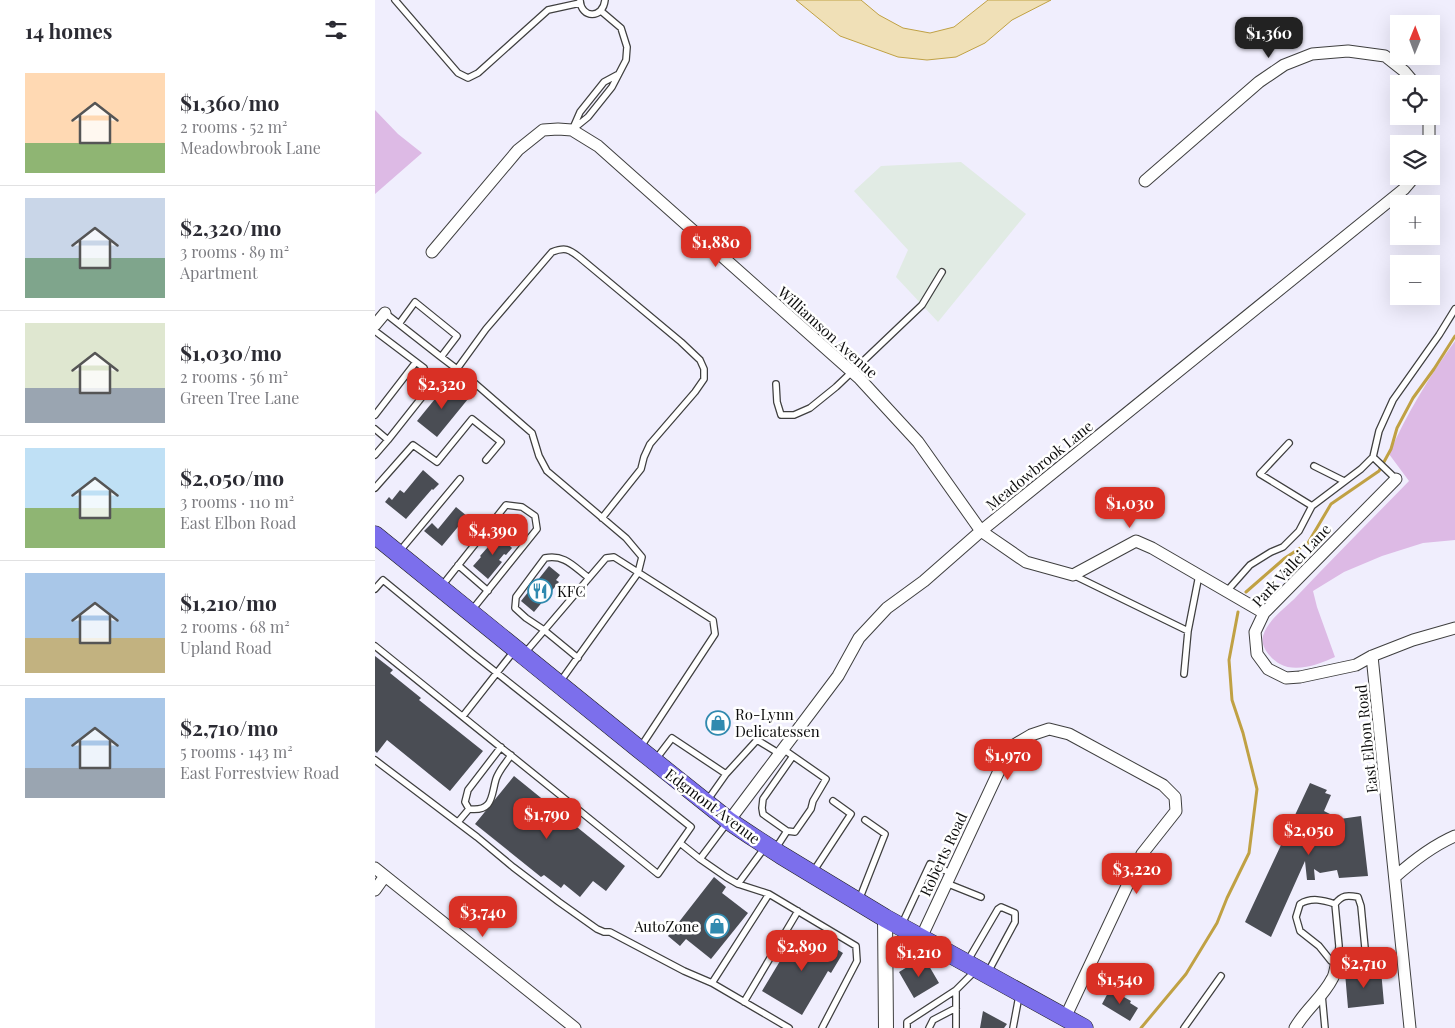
<!DOCTYPE html>
<meta charset="utf-8">
<style>
:root{--surface:#fff;--page:#f7f7f7;--text:#2b2b33;--muted:#7c7c81;--line:#e1e1e2;--accent:#d93025}
body{margin:0;font-family:"Playfair Display",serif;background:var(--page);color:var(--text);height:100vh;display:flex;flex-direction:column;font-size:19px;white-space:nowrap}
*{box-sizing:border-box;margin:0}
p{font-size:16px;color:var(--muted)}
.icon{flex:none;width:28px;height:28px;fill:none;stroke:currentColor;stroke-width:2;stroke-linecap:round;stroke-linejoin:round}
.map{position:relative;flex:1;overflow:hidden}
.details{display:flex;flex-direction:column;background:var(--surface);width:375px}
.details>*{flex:none}
.needle{width:32px;rotate:1deg}
.controls{position:absolute;left:1015px;top:15px;display:grid;gap:10px}
.controls a{display:grid;place-items:center;width:50px;height:50px;border-radius:0px;background:var(--surface);box-shadow:0 5px 20px #0002;font-size:25px}
.price{position:absolute;translate:-50% -42px;padding:0 11px;border-radius:10px;background:var(--accent);color:#fff;font-size:16px;line-height:32px;filter:drop-shadow(0 1px 2px #0008)}
.price::after{content:'';position:absolute;left:50%;top:30px;width:15px;height:11px;margin-left:-8px;background:inherit;clip-path:polygon(0 0,100% 0,50% 100%)}
.price.current{background:#222;color:#fff}
ul{padding:0;list-style:none}
li{display:flex;align-items:center;gap:15px;height:125px;padding:0 25px}
li+li{border-top:1px solid var(--line)}
li span{display:grid;place-items:center;flex:none;width:140px;height:100px;border-radius:0px;color:#555}
li>.icon{margin-inline-start:auto}
span .icon{width:60px;height:60px;fill:#fffc;stroke-width:1}
li b{font-size:21px}
h2{display:flex;justify-content:space-between;align-items:center;height:60px;padding:0 25px;font-size:21px}
main{display:flex;flex:1;min-height:0}
.map>svg:first-child{display:block}
.industrial{fill:#e1ebe4}
.green{fill:#ddbae5}
.water{fill:#f0e0b7;stroke:#c0a144}
.lines{fill:none;stroke-linecap:round;stroke-linejoin:round}
.stream{stroke:#c0a144;stroke-width:3}
.building{fill:#4a4d54}
.service-casing{stroke:#3f3f3f;stroke-width:8}
.minor-casing{stroke:#3f3f3f;stroke-width:13}
.tertiary-casing{stroke:#3f3f3f;stroke-width:16}
.primary-casing{stroke:#1d1d1d;stroke-width:19}
.service{stroke:#fff;stroke-width:5.5}
.minor{stroke:#fff;stroke-width:11}
.tertiary{stroke:#fff;stroke-width:14}
.primary{stroke:#7c6fec;stroke-width:18}
.labels{text-anchor:middle;dominant-baseline:central;stroke-width:5;stroke-linejoin:round;paint-order:stroke}
.street-label{font-size:15px;fill:#0c0c0c;stroke:#fff}
.poi-label{font-size:15px;fill:#0c0c0c;stroke:#fff;text-anchor:start}
</style>
<main>
<section class="details">
<h2>14 homes<svg class="icon" aria-label="filters" viewBox="0 0 24 24"><path d="M4 7h16M4 17h16"/><circle cx="9" cy="7" r="2"/><circle cx="15" cy="17" r="2"/></svg></h2>
<ul>
<li><span style="background:linear-gradient(#ffd9b3 70%,#8fb573 0)"><svg class="icon" aria-label="home" viewBox="0 0 24 24"><path d="M3 11l9-7 9 7M6 9v11h12V9"/></svg></span><div><b>$1,360/mo</b><p>2 rooms · 52 m²</p><p>Meadowbrook Lane</p></div></li>
<li><span style="background:linear-gradient(#c9d6e8 60%,#7fa58c 0)"><svg class="icon" aria-label="home" viewBox="0 0 24 24"><path d="M3 11l9-7 9 7M6 9v11h12V9"/></svg></span><div><b>$2,320/mo</b><p>3 rooms · 89 m²</p><p>Apartment</p></div></li>
<li><span style="background:linear-gradient(#dfe7d0 65%,#9aa5b1 0)"><svg class="icon" aria-label="home" viewBox="0 0 24 24"><path d="M3 11l9-7 9 7M6 9v11h12V9"/></svg></span><div><b>$1,030/mo</b><p>2 rooms · 56 m²</p><p>Green Tree Lane</p></div></li>
<li><span style="background:linear-gradient(#bfe0f5 60%,#8fb573 0)"><svg class="icon" aria-label="home" viewBox="0 0 24 24"><path d="M3 11l9-7 9 7M6 9v11h12V9"/></svg></span><div><b>$2,050/mo</b><p>3 rooms · 110 m²</p><p>East Elbon Road</p></div></li>
<li><span style="background:linear-gradient(#a9c7e8 65%,#c2b280 0)"><svg class="icon" aria-label="home" viewBox="0 0 24 24"><path d="M3 11l9-7 9 7M6 9v11h12V9"/></svg></span><div><b>$1,210/mo</b><p>2 rooms · 68 m²</p><p>Upland Road</p></div></li>
<li><span style="background:linear-gradient(#a9c7e8 70%,#9aa5b1 0)"><svg class="icon" aria-label="home" viewBox="0 0 24 24"><path d="M3 11l9-7 9 7M6 9v11h12V9"/></svg></span><div><b>$2,710/mo</b><p>5 rooms · 143 m²</p><p>East Forrestview Road</p></div></li>
</ul>
</section>
<div class="map">
<svg width="1080" height="1028" viewBox="0 0 1080 1028">
<rect width="100%" height="100%" fill="#f0eefd"/>
<path class="industrial" d="M586,162l65,52 -88,108 -42,-45 12,-27 -54,-59 27,-25z"/>
<path class="green" d="M0,110l23,24 24,19 -47,41z
M1080,341v199l-32,3 -41,13 -38,16 -31,19 4,16 18,50c-15,7 -39,16 -55,7 -9,-5 -20,-17 -17,-28 5,-17 23,-28 34,-40 37,-39 75,-77 112,-115l-20,-27c18,-41 40,-77 66,-113z"/>
<path class="water" d="M421,0h65l18,15 24,13 27,5 24,-6 34,-27h63l-39,20 -27,23 -29,14 -29,3 -29,-3 -58,-21z"/>
<g class="lines">
<path class="stream" d="M871,592l39,-34 23,-15 23,-39 48,-33 12,-22 6,-21 16,-30 21,-29 21,-33
M766,1028l45,-54 31,-51 10,-25 22,-45 8,-64 -14,-56 -11,-33 -3,-40 9,-48"/>
</g>
<path class="building" d="M73,383l20,16 -31,38 -20,-16z
M48,470l16,14 -6,6 -1,-1 -26,30 -21,-17 4,-5 3,3 8,-10 4,3z
M81,507l11,9 -25,30 -18,-15 8,-8 6,6z
M127,531l8,7 -4,4 6,6 -6,7 -2,-1 -5,6 3,2 -14,17 -15,-13 8,-9 -1,-1z
M174,566l11,9 -4,5 3,2 -25,30 -13,-11z
M0,656l18,14 -3,3 31,25 -2,2 64,51 -33,40 -63,-51 -10,13 -2,-2z
M139,776l111,90 -19,25 -13,-10 -13,16 -16,-13 -3,4 -17,-13 -3,2 -66,-53z
M935,783l17,7 -2,3 6,2 -7,16 10,5 -1,4 28,-4 7,60 -29,2 -2,-8 -17,3 -6,-4 1,11h-8l-2,-19 -34,76 -26,-15z
M339,877l12,10 -4,6 26,20 -37,46 -25,-20 -6,7 -12,-10z
M423,931l20,12 2,-4 23,14 -12,20 -3,-2 -26,44 -40,-24z
M547,958l1,2 2,-1 14,24 -25,15 -15,-26z
M1006,970l3,34 -36,4 -3,-35z
M735,989l21,12 -1,2 8,5 -8,13 -28,-17z
M608,1011l24,13 -3,4h-24z"/>
<g class="lines">
<g class="service-casing">
<path id="service" d="M20,0l63,73 10,5 10,-5 70,-63 32,-7
M205,0c1,19 23,19 25,0
M198,128l7,-16 24,-30 13,-7
M197,130l16,-13 24,-30 14,-27 1,-13 -6,-19 -20,-17
M10,313l56,44 16,-21 -42,-34 -16,22
M0,331l49,37 3,9 -1,15 -38,48 -13,-11
M66,357l29,22 62,54 7,23 8,15 79,67 16,19 -4,16 -78,109
M82,369l29,-40 66,-77c13,-5 17,-3 27,5l102,85 19,18 4,9v10l-9,13 -45,52 -6,13 -3,12 -39,49
M401,384l1,18 4,13h13l16,-7 26,-21 86,-82 20,-33
M0,415l41,-53
M914,443l-29,31 52,32
M0,455l13,-15
M998,457l23,22
M939,466l30,15
M0,488l38,-43 24,17 35,-43 29,23 -15,18
M24,552l61,-73
M83,565l30,26
M698,575l115,56 11,-56
M66,587l65,-82 16,2 13,9 2,13 -65,81
M0,589l8,-9 90,74 218,173 -33,47 -283,-228
M852,591l23,-26 21,-13 12,-5 16,-16 13,-25 49,-37 12,-12 6,-26 14,-31 46,-65 16,-26
M149,654l82,-96 8,-1 99,63 2,14 -75,114
M203,658l-34,-28 -18,-12 -11,-10 1,-11 29,-39c20,-4 29,9 44,20
M809,674l4,-43
M88,716l51,-65
M126,747l-33,43 -3,12 4,7c25,3 22,-14 27,-30 3,-9 10,-16 15,-24
M408,749l43,30 -13,22 -2,8 -16,23 -8,-1 -24,-17 -1,-6 1,-9 30,-43
M281,759l16,-21 54,36 -19,27
M0,760l102,77 36,30 46,35 38,27 7,3h6l74,39 28,12 77,45
M351,774l31,-34 23,14
M83,822l11,-13
M352,823l-27,36 26,18 12,7 31,10
M305,843l20,16
M401,848l11,-17
M438,872l38,-58 -18,-13
M571,883l35,14
M363,884l27,-37
M484,900l26,-66 -20,-14
M960,904c-12,-4 -24,-7 -35,0l-4,13 4,14 19,15 12,15 6,2 23,-2 4,-7 1,-6 -4,-42 -3,-9c-11,-2 -16,-2 -23,7l4,42 -2,17
M527,924l28,-60 21,9
M592,962l31,-53 3,-2 14,6v9l-27,50
M337,983l57,-89 87,52 1,15 -35,67
M947,995l3,33
M369,1002l54,-91
M532,1028v-6l49,-32
M554,1028l4,-8 23,-12
M581,1028v-38l20,-20
M638,1028l6,-32
M809,1028l37,-52"/>
</g>
<g class="minor-casing">
<path id="minor" d="M1054,144v-28
M770,181l114,-99 25,-17 28,-11 36,-3 37,5 19,15 11,13
M57,252l86,-102 25,-20 15,-1 14,1 26,16 262,233 58,63 63,89 45,31 47,13 63,-34 16,7 112,65
M0,325l10,-12
M1021,479l-132,134 -9,19 2,22 11,15 18,9 14,-1 56,-12 16,-9 41,-16 42,-12
M997,656l38,372
M354,821l109,-145 21,-38 28,-30 37,-27 57,-50 423,-342 11,-13
M0,868l200,160
M1020,877c19,-17 37,-31 60,-41
M0,890l10,-14
M546,938l84,-180 9,-13 17,-10 18,-6 20,5 94,51 12,12 1,14 -34,43 -77,164
M920,1028c10,-18 28,-31 37,-49 3,-4 3,-11 5,-16"/>
</g>
<g class="tertiary-casing">
<path id="tertiary" d="M510,918l1,110"/>
</g>
<g class="primary-casing">
<path id="primary" d="M0,535l264,214 90,72 21,14 31,20 104,63 199,110"/>
</g>
<use href="#service" class="service"/>
<use href="#minor" class="minor"/>
<use href="#tertiary" class="tertiary"/>
<use href="#primary" class="primary"/>
</g>
<defs>
<g id="restaurant-ring" transform="scale(1.25)"><circle r="9.5" fill="#fff" stroke="#318aaf" stroke-width="1.5"/><path d="M-5-6h1v4h1v-4h1v4h1v-4h1v5L-1.5 .5V6h-2V.5L-5-1ZM5-6V6H3V1.5H1.5Q1.5-4 5-6Z" fill="#318aaf"/></g>
<g id="shop-ring" transform="scale(1.25)"><circle r="9.5" fill="#fff" stroke="#318aaf" stroke-width="1.5"/><path d="M-5-2.5h2.3a2.7 3.5 0 0 1 5.4 0H5L5.5 6h-11ZM-1.5-2.5h3a1.5 2.3 0 0 0-3 0Z" fill="#318aaf"/></g>
</defs>
<g fill-rule="evenodd">
<use href="#restaurant-ring" x="165" y="591"/>
<use href="#shop-ring" x="343" y="723"/>
<use href="#shop-ring" x="342" y="926"/>
</g>
<g class="labels">
<g class="street-label">
<text transform="translate(453 332) rotate(42)">Williamson Avenue</text>
<text transform="translate(664 465) rotate(-39)">Meadowbrook Lane</text>
<text transform="translate(916 565) rotate(-47)">Park Vallei Lane</text>
<text transform="translate(991 739) rotate(-96)">East Elbon Road</text>
<text transform="translate(338 806) rotate(37)">Edgmont Avenue</text>
<text transform="translate(568 854) rotate(-65)">Roberts Road</text>
</g>
<g class="poi-label">
<text x="182" y="591">KFC</text>
<text x="360" y="714">Ro-Lynn<tspan x="360" dy="17">Delicatessen</tspan></text>
<text x="324" y="926" text-anchor="end">AutoZone</text>
</g>
</g>
</svg>
<div class="controls">
<a><svg class="needle" viewBox="-14 -14 28 28"><path d="M0-13l5 13h-10z" fill="#e53935"/><path d="M0 13l5-13h-10z" fill="#7c7c81"/></svg></a>
<a><svg class="icon" aria-label="locate" viewBox="0 0 24 24"><circle cx="12" cy="12" r="6"/><path d="M12 2v4M12 18v4M2 12h4M18 12h4"/></svg></a>
<a><svg class="icon" aria-label="layers" viewBox="0 0 24 24"><path d="M12 4l9 5-9 5-9-5zM3 14l9 5 9-5"/></svg></a>
<a>+</a>
<a>−</a>
</div>
<b class="price current" style="left:894px;top:59px">$1,360</b>
<b class="price" style="left:341px;top:268px">$1,880</b>
<b class="price" style="left:67px;top:410px">$2,320</b>
<b class="price" style="left:755px;top:529px">$1,030</b>
<b class="price" style="left:118px;top:556px">$4,390</b>
<b class="price" style="left:633px;top:781px">$1,970</b>
<b class="price" style="left:172px;top:840px">$1,790</b>
<b class="price" style="left:934px;top:856px">$2,050</b>
<b class="price" style="left:762px;top:895px">$3,220</b>
<b class="price" style="left:108px;top:938px">$3,740</b>
<b class="price" style="left:427px;top:972px">$2,890</b>
<b class="price" style="left:544px;top:978px">$1,210</b>
<b class="price" style="left:989px;top:989px">$2,710</b>
<b class="price" style="left:745px;top:1005px">$1,540</b>
</div>
</main>
